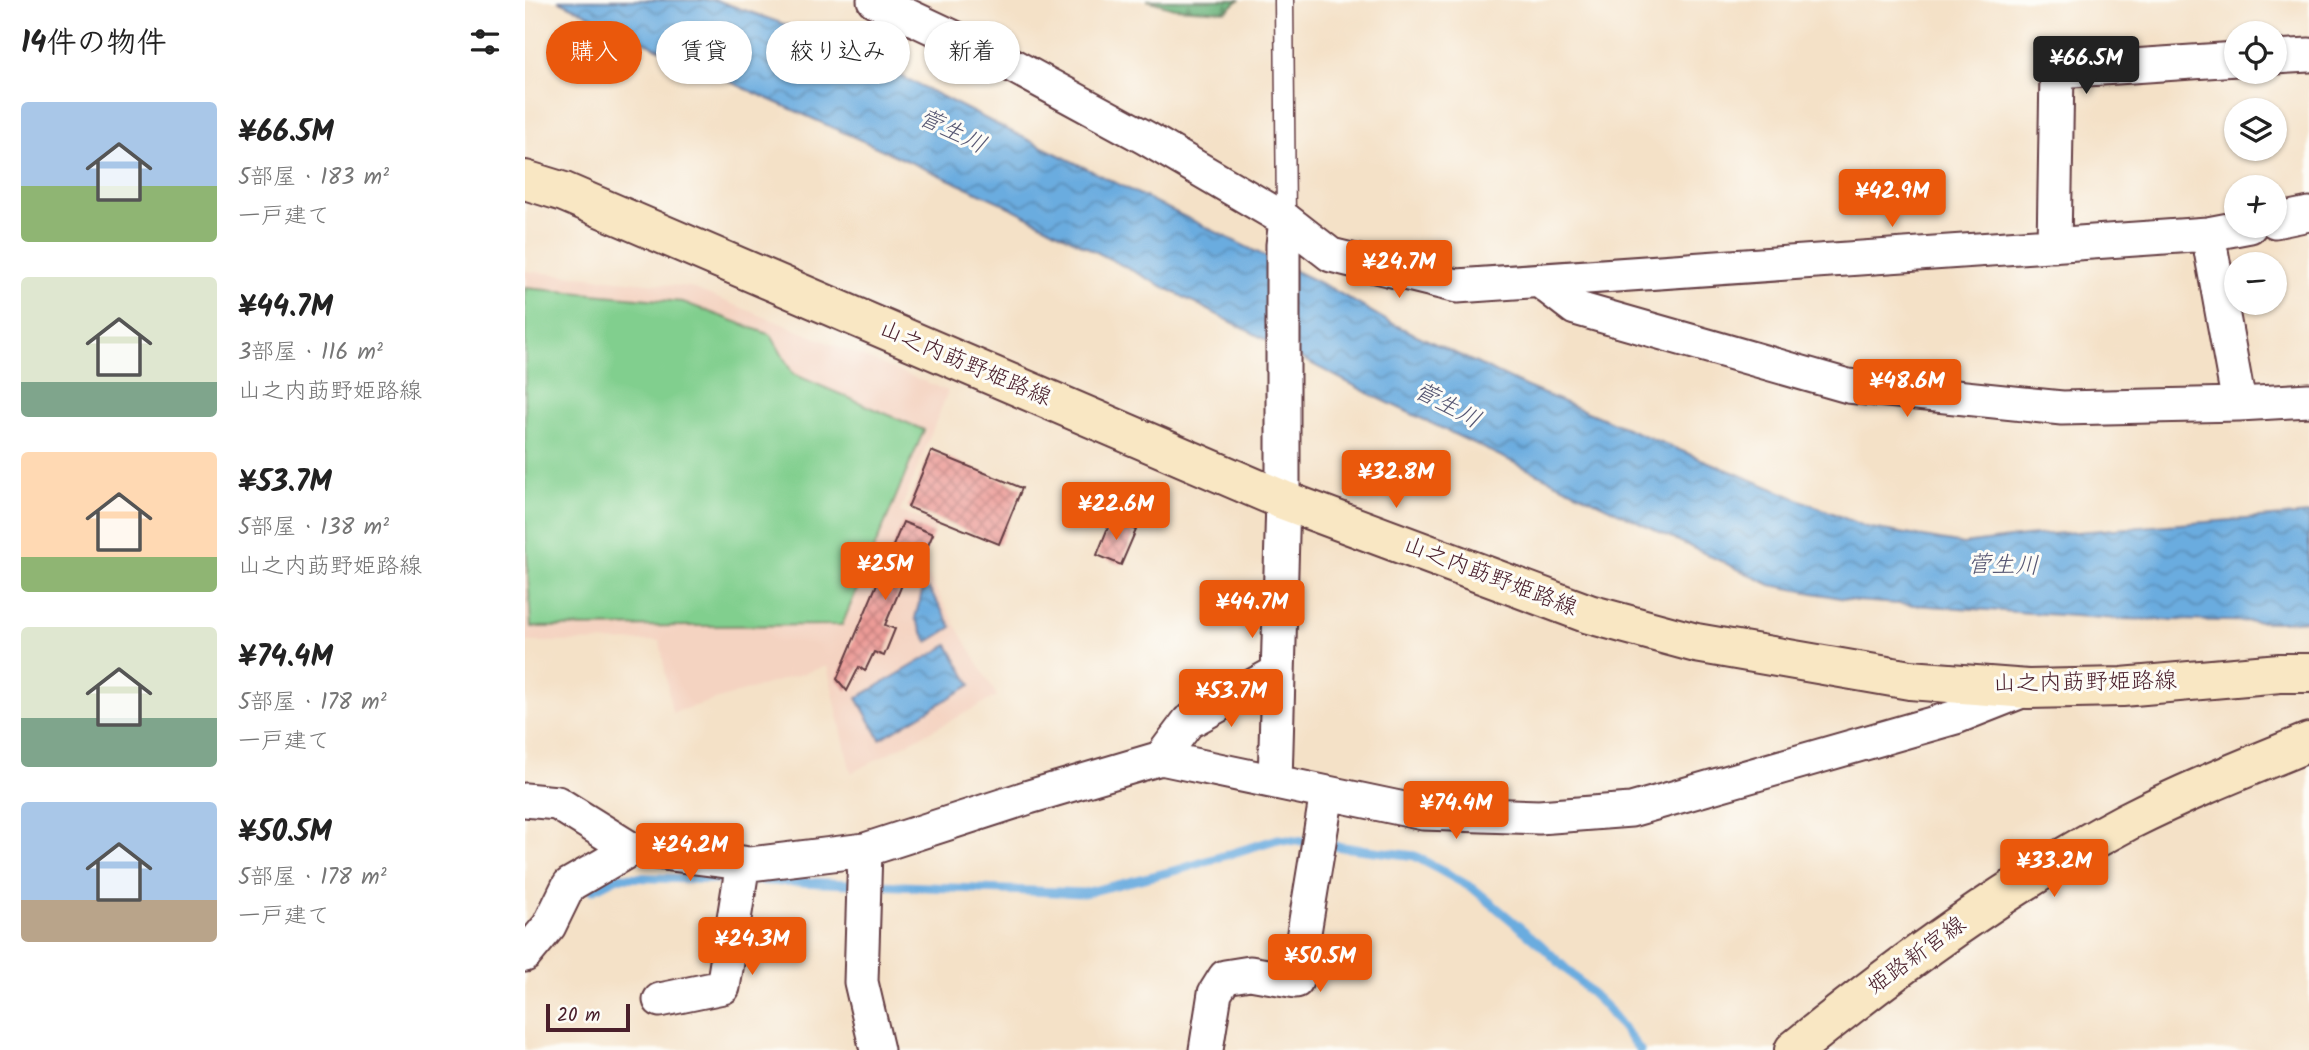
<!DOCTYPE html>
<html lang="ja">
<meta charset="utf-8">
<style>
:root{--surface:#fff;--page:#f6f6f6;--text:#222;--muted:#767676;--accent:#ea580c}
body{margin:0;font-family:Kalam,"Klee One",sans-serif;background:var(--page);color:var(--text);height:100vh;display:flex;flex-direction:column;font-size:26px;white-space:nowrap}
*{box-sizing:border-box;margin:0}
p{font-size:23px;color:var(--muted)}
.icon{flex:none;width:38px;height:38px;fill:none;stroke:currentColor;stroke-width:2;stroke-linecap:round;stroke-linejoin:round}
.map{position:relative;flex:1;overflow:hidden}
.sheet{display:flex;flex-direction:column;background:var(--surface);width:525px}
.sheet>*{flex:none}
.banner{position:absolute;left:21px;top:21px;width:665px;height:63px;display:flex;gap:14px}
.controls{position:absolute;left:1699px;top:21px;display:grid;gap:14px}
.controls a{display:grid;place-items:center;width:63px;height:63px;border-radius:50%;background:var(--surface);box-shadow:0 2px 5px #0004;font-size:35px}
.scale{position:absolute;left:21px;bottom:18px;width:84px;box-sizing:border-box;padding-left:7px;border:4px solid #4a1f2b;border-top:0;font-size:19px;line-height:24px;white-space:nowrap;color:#4a1f2b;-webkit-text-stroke:5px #fdfcf7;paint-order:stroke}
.price{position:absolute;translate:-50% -60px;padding:0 16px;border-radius:7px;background:var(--accent);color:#fff;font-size:23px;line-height:46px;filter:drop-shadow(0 2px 4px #0008)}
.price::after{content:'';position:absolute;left:50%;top:42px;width:21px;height:16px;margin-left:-10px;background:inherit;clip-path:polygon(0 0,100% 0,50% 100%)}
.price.on{background:#222;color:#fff}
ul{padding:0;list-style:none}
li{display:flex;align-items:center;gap:21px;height:175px;padding:0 21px}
li span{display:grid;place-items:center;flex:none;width:196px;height:140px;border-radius:7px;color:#555}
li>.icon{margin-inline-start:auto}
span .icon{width:84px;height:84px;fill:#fffc;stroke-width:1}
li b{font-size:30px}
h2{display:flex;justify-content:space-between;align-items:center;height:84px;padding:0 21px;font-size:30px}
.pill{padding:0 24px;border-radius:32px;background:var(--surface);box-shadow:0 2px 5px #0004;font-size:24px;line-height:63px}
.pill.on{background:var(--accent);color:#fff}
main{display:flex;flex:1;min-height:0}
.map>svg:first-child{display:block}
.built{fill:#f4d3c1}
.grass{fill:#81cf8e;stroke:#66775c;stroke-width:2}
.forest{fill:url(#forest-firs);stroke:#596852;stroke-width:2}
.water{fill:url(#water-waves);stroke:#5a6685;stroke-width:2}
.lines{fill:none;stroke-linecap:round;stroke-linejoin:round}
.stream{stroke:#6aacdf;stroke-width:9}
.building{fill:url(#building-cross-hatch)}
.lane-casing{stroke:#643c42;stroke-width:21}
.street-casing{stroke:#643c42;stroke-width:37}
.secondary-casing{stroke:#643c42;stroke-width:42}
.lane{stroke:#fff;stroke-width:18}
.street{stroke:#fff;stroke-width:33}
.secondary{stroke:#f9e7c3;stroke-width:38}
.labels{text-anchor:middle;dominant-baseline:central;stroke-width:6;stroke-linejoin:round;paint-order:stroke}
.street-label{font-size:23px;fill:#4a1f2b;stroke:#fdfcf7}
.water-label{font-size:24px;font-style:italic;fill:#575773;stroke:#fdfcf7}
</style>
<main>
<section class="sheet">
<h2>14件の物件<svg class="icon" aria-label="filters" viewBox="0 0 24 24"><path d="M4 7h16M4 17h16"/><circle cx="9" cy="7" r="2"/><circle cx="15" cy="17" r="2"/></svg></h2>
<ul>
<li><span style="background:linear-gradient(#a9c7e8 60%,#8fb573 0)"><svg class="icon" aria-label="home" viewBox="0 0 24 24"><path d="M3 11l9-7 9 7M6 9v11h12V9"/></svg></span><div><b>¥66.5M</b><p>5部屋 · 183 m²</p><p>一戸建て</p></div></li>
<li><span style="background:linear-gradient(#dfe7d0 75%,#7fa58c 0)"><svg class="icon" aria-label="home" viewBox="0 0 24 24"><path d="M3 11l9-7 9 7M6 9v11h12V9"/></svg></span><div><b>¥44.7M</b><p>3部屋 · 116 m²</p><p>山之内莇野姫路線</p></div></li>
<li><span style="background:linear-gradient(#ffd9b3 75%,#8fb573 0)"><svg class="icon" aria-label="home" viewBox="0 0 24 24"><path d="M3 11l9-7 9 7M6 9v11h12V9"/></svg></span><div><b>¥53.7M</b><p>5部屋 · 138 m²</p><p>山之内莇野姫路線</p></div></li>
<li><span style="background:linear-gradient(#dfe7d0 65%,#7fa58c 0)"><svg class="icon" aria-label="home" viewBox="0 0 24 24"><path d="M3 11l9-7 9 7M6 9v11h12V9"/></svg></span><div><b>¥74.4M</b><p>5部屋 · 178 m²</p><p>一戸建て</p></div></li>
<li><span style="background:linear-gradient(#a9c7e8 70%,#b9a48a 0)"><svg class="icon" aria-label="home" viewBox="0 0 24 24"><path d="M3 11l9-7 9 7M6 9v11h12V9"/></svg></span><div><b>¥50.5M</b><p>5部屋 · 178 m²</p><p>一戸建て</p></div></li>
</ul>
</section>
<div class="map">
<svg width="1784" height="1050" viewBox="0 0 1784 1050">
<defs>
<pattern id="forest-firs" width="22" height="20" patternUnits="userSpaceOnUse" patternTransform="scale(1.75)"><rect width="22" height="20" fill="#68b279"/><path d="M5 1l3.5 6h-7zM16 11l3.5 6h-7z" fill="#589063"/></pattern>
<pattern id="water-waves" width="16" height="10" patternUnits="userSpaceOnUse" patternTransform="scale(1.75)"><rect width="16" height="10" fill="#6aacdf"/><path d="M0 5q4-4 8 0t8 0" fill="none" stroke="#598bb5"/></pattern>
<pattern id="building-cross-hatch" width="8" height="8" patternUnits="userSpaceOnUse" patternTransform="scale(1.75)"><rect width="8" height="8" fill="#ec9b97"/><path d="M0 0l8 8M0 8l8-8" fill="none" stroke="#c17e7b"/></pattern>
</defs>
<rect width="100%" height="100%" fill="#fdfcf7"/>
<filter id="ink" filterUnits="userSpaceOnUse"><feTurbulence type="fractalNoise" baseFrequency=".0143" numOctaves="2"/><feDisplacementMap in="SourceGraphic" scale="14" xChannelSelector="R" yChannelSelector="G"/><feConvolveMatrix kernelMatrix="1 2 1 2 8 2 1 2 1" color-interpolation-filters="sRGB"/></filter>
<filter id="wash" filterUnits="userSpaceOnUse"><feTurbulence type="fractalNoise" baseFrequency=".00686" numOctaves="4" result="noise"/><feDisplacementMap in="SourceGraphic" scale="28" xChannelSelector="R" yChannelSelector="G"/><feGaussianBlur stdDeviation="1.57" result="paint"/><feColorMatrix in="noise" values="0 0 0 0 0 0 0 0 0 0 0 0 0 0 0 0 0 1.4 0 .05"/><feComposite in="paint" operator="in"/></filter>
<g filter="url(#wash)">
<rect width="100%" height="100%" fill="#f4e1c7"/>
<path class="built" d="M0,271l165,16 258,104 -48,121 37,13 -16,39 76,132 -146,77 -24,-107 -155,47 -12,-72 -135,1z"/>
<path class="grass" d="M0,288l158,14 88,33 22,39 131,56 -82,195 -311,2 -6,-107z"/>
<path class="forest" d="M622,0h92l-13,11 -52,-3z"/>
<path class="water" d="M33,0h158l116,41 168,85 332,163 59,34 136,64 339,140 97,17 62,-8 284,-22v106l-29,2 -162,-3 -262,-18 -85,-16 -397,-189 -372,-193 -310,-138z
M404,589l23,38 -24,15 -13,-24 7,-26z
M423,645l23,40 -91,54 -23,-41z"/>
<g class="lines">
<path class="stream" d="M801,845l89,11 59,33 66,55 65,62 35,44
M222,880l337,13 97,-24 97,-30 35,4
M67,890l26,-13 115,3"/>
</g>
<g id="blocks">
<path class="building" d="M406,451l91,37 -23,56 -91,-37z
M586,520l25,10 -15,35 -24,-10z
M378,522l30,12 -16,37 -8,-3 -24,57 10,4 -11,27 -10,-4 -9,19 -6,-4 -12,24 -10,-12z"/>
</g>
</g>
<g filter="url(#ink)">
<use href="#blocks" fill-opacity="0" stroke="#643c42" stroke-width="2"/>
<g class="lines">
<g class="lane-casing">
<path id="lane" d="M759,0l2,220"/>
</g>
<g class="street-casing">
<path id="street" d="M349,0l132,62 140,76 140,82 45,35 126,31 751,-52 42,-8
M1750,57l34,-2
M1750,221l34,-7
M1683,234l31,170
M1529,245l3,-174 180,-12
M1016,282l34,26 273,78 214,22 177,-4 70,-4
M636,758l27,-36 90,-50
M750,782l8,-282v-255l3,-25
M0,800l32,3 74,46 119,15 115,-14 164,-53 132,-39 262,55 116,4 92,-7 325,-93 71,-28
M340,850l-4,132 16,68
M0,955l24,-29 20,-41 62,-36
M135,1000l63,-13 20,-124
M681,1050l9,-57 10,-16 25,-4 46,8 31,-188"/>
</g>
<g class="secondary-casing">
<path id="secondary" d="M0,180l39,12 719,308 306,114 107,29 214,37 118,9 94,-2 158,-14h29
M1269,1050c105,-85 215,-166 334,-229 59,-30 120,-54 181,-79"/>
</g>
<use href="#lane" class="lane"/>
<use href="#street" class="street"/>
<use href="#secondary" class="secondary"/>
</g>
</g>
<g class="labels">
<g class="street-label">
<text transform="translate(440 364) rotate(23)">山之内莇野姫路線</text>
<text transform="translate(965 577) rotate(21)">山之内莇野姫路線</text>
<text transform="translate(1560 683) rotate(-1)">山之内莇野姫路線</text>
<text transform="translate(1392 956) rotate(-36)">姫路新宮線</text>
</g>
<g class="water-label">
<text transform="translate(427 132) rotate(26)">菅生川</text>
<text transform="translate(922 406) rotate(28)">菅生川</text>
<text transform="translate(1478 566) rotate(1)">菅生川</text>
</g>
</g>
</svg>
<div class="controls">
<a><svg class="icon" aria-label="locate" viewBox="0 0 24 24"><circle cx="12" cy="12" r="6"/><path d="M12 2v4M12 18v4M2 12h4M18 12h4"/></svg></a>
<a><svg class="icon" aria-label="layers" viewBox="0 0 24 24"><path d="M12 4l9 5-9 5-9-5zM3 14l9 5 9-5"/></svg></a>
<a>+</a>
<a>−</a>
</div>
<div class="scale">20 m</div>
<b class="price on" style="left:1561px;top:96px">¥66.5M</b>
<b class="price" style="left:1367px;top:229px">¥42.9M</b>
<b class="price" style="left:874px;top:300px">¥24.7M</b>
<b class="price" style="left:1382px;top:419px">¥48.6M</b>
<b class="price" style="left:871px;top:510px">¥32.8M</b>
<b class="price" style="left:591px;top:542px">¥22.6M</b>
<b class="price" style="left:360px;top:602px">¥25M</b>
<b class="price" style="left:727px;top:640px">¥44.7M</b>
<b class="price" style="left:706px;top:729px">¥53.7M</b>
<b class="price" style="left:931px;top:841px">¥74.4M</b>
<b class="price" style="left:165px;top:883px">¥24.2M</b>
<b class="price" style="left:1529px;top:899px">¥33.2M</b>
<b class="price" style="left:227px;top:977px">¥24.3M</b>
<b class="price" style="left:795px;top:994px">¥50.5M</b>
<div class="banner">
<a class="pill on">購入</a>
<a class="pill">賃貸</a>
<a class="pill">絞り込み</a>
<a class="pill">新着</a>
</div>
</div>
</main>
